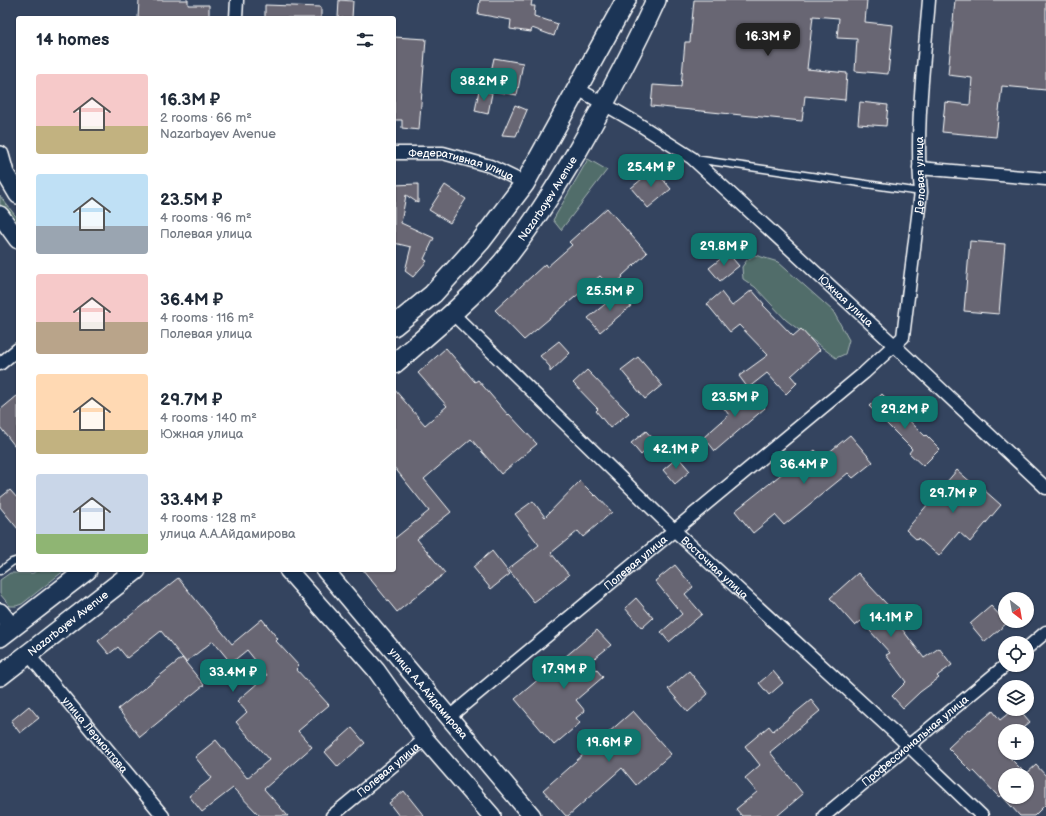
<!DOCTYPE html>
<meta charset="utf-8">
<style>
:root{--surface:#fff;--page:#f2f2f3;--text:#1f2937;--muted:#747a83;--accent:#0f766e}
body{margin:0;font-family:"Balsamiq Sans",sans-serif;background:var(--page);color:var(--text);height:100vh;display:flex;flex-direction:column;font-size:15px;white-space:nowrap}
*{box-sizing:border-box;margin:0}
p{font-size:13px;color:var(--muted)}
.icon{flex:none;width:22px;height:22px;fill:none;stroke:currentColor;stroke-width:2;stroke-linecap:round;stroke-linejoin:round}
.map{position:relative;flex:1;overflow:hidden}
.drawer{position:absolute;left:16px;top:16px;width:380px;height:556px;display:flex;flex-direction:column;background:var(--surface);border-radius:4px;box-shadow:0 1px 3px #0004}
.drawer>*{flex:none}
.needle{width:26px;rotate:149deg}
.buttons{position:absolute;left:998px;top:592px;display:grid;gap:8px}
.buttons a{display:grid;place-items:center;width:36px;height:36px;border-radius:50%;background:var(--surface);box-shadow:0 1px 3px #0004;font-size:20px}
.price{position:absolute;translate:-50% -34px;padding:0 9px;border-radius:8px;background:var(--accent);color:#fff;font-size:13px;line-height:26px;filter:drop-shadow(0 1px 2px #0008)}
.price::after{content:'';position:absolute;left:50%;top:24px;width:12px;height:9px;margin-left:-6px;background:inherit;clip-path:polygon(0 0,100% 0,50% 100%)}
.price.active{background:#222;color:#fff}
ul{padding:0;list-style:none}
li{display:flex;align-items:center;gap:12px;height:100px;padding:0 20px}
li span{display:grid;place-items:center;flex:none;width:112px;height:80px;border-radius:4px;color:#555}
li>.icon{margin-inline-start:auto}
span .icon{width:48px;height:48px;fill:#fffc;stroke-width:1}
li b{font-size:17px}
h2{display:flex;justify-content:space-between;align-items:center;height:48px;padding:0 20px;font-size:17px}
.map>svg:first-child{display:block}
.green{fill:#516d6b;stroke:#a8b6b5}
.building{fill:#686673;stroke:#fff;fill-rule:evenodd}
.lines{fill:none;stroke-linecap:round;stroke-linejoin:round}
.lane-casing{stroke:#fff;stroke-width:9}
.street-casing{stroke:#fff;stroke-width:15}
.secondary-casing{stroke:#fff;stroke-width:20}
.primary-casing{stroke:#fff;stroke-width:22}
.lane{stroke:#1d3557;stroke-width:6}
.street{stroke:#1d3557;stroke-width:12}
.secondary{stroke:#1d3557;stroke-width:17}
.primary{stroke:#1d3557;stroke-width:19}
.labels{text-anchor:middle;dominant-baseline:central;stroke-width:4;stroke-linejoin:round;paint-order:stroke}
.street-label{font-size:11px;fill:#fff;stroke:#1d3557}
</style>
<div class="map">
<svg width="1046" height="816" viewBox="0 0 1046 816">
<rect width="100%" height="100%" fill="#34445f"/>
<filter id="ink" filterUnits="userSpaceOnUse"><feTurbulence type="fractalNoise" baseFrequency=".025" numOctaves="2"/><feDisplacementMap in="SourceGraphic" scale="8" xChannelSelector="R" yChannelSelector="G"/><feConvolveMatrix kernelMatrix="1 2 1 2 8 2 1 2 1" color-interpolation-filters="sRGB"/></filter>
<g filter="url(#ink)">
<path class="green" d="M588,159l19,11 -46,60 -8,-10z
M0,196l18,23v10l-18,-25z
M755,255l23,7 55,49 16,29 -4,14 -9,4 -50,-38 -31,-33 -12,-8 -1,-12 5,-7z
M38,570h27l-43,34 -6,2h-6l-10,-12v-14l10,-7h23z"/>
<path class="building" d="M139,0h49v5h21v13h-71z
M339,0l14,1 -1,17h-14z
M480,0h52l-1,6h4l-1,10 24,8 -4,12 -22,-8 -1,4 -21,-3 1,-9 -33,-6z
M694,0h173l-2,22 28,3 -5,49 -33,-3 2,-32 -20,-1 2,-20 -26,-2 -6,53 40,4 -2,27 -40,-4 -3,25 -151,-15 2,-21 28,2 4,-45h5z
M955,0h91v90l-44,-4 -6,51 -54,-5 3,-30 25,3 2,-27 -24,-3z
M265,5l56,2v11h-56z
M394,37l32,2 -7,91 -17,-2v-8h-8z
M494,58l29,5 -6,32 -30,-5z
M479,90l13,3 -4,21 -13,-3z
M860,102l28,3 -2,21 -28,-2z
M515,105l12,5 -11,26 -14,-1z
M654,169l17,20 -23,19 -17,-20z
M418,184v19l-12,-8 -5,28 33,15 -10,21 3,2 -14,16 -8,-6 6,-24 -17,-4v-58z
M445,185l21,14 -16,24 -21,-13z
M607,208l40,45 -25,23 1,1 -12,11 -11,-12 -76,64 -29,-30 50,-46 2,3 25,-22 -3,-3z
M970,241l35,3 -6,70 -35,-3z
M728,253l11,13 -19,15 -11,-13z
M752,290l12,14 -1,1 30,31 8,-7 19,21 -29,26 6,7 -11,11 -19,-21 -19,15 -9,-12 29,-21 -29,-30 -9,7 -23,-28 14,-12 11,14z
M620,292l11,14 -31,26 -12,-14z
M559,341l11,12 -20,19v-5l-10,-11z
M446,348l29,34 3,-2 30,35 1,-1 28,30 -36,30 -30,-35 -47,40 27,33 -34,27 28,34 -48,39 -34,-42h31v-31l35,-28 -35,-44v-78l31,36 22,-19 -29,-33z
M638,357l24,28 -17,14 -24,-29z
M587,370l42,43 -19,15 -14,-17 2,-2 -25,-26z
M747,387l18,21 -50,43 -11,-14 25,-22 -6,-8z
M882,394l43,42 1,-1 14,14 -17,17 -14,-13 3,-4 -43,-43z
M18,395v55l-18,-23v-17z
M646,431l10,11 -15,13 -10,-12z
M850,435l23,27 -20,16 -5,-5 -64,52 -9,-10 -22,18 -18,-22 49,-39 2,2 29,-24 7,8z
M678,457l12,14 -15,13 -12,-14z
M957,470l25,22 2,-2 17,15 -31,37 -11,-10 -20,24 -21,-18 -1,2 -11,-10z
M580,481l15,15 1,-1 16,17 -29,25 -5,-6 -27,22 18,22 -35,27 -26,-33 31,-24 -24,-31 18,-13 12,16z
M10,490l8,9v30l-18,-22v-9z
M492,551l18,23 -19,15 -18,-22z
M675,565l18,22 -8,7 17,20 -33,28 -8,-10 21,-18 -27,-33z
M858,573l48,52 -4,4 22,29 15,-10 13,17 -15,11 2,2 -19,14 -17,16 -11,-12 14,-14 -20,-27 4,-2 -29,-32 -6,5 -25,-28z
M178,578l54,66 30,-25 16,20 -2,2 23,25 -3,3 33,36 -31,26 14,16 -48,42 24,27h-28l-27,-28 -31,24 -13,-16 23,-18 -17,-21 21,-17 31,38 22,-18 -33,-38 11,-10 -10,-11 30,-26 -20,-25 -16,13 -18,-22 -27,21 -25,-31 -34,27 -9,-11 -9,7 -11,-13z
M636,598l17,20 -11,10 -17,-20z
M991,606l16,17 -22,19 -15,-18z
M597,630l14,15 -21,17 13,15 -27,23 9,11 -9,7 4,5 -26,22 -39,-46z
M182,658l22,27 -64,52 -22,-28z
M689,671l19,23 -20,18 -20,-23z
M773,671l10,12 -14,12 -10,-12z
M811,700l9,11 -50,41 33,42 -26,22h-35l-6,-7 21,-17 -12,-14 15,-13 -15,-19 24,-20 4,5z
M29,706l10,12 -19,15 -9,-12z
M1014,709h5l11,13 -11,9h-14v22l21,21 10,-9 10,11v28l-12,12h-14l-19,-21 -2,2 -25,-26 -2,1 -24,-24 20,-19 2,1 23,-19 7,9zM1005,775h22v22h-22z
M633,711l38,43 -35,31 -14,-17 -54,48h-2l-23,-26z
M352,728l13,15 -27,24 -13,-15z
M404,791l20,25h-25l-10,-13z"/>
<g class="lines">
<g class="lane-casing">
<path id="lane" d="M695,159l226,33
M0,571l12,-9 6,-2"/>
</g>
<g class="street-casing">
<g id="street">
<path d="M236,18l1,-18"/>
<path id="s1" d="M578,89l59,34 55,35 202,187 152,143"/>
<path id="s2" d="M394,153h49l47,13 35,17"/>
<path d="M919,168l127,11"/>
<path id="s3" d="M452,313l222,217 235,216 73,70"/>
<path d="M0,364l18,-15"/>
<path d="M1027,648l19,-16"/>
<path id="s4" d="M28,654l135,162"/>
<path id="s5" d="M449,717l415,-344 39,-36 18,-145c-6,-63 3,-129 8,-192"/>
<path id="s6" d="M332,816l93,-77"/>
<path id="s7" d="M824,816l182,-151"/>
</g>
</g>
<g class="secondary-casing">
<g id="secondary">
<path d="M0,155l5,18 13,22"/>
<path d="M0,215l18,25"/>
<path d="M288,570l88,100 49,69 67,77"/>
<path id="s8" d="M325,570l207,246"/>
<path d="M0,612l12,15"/>
</g>
</g>
<g class="primary-casing">
<g id="primary">
<path d="M394,326l39,-32 48,-53 44,-58 101,-183"/>
<path id="s9" d="M394,364c37,-32 76,-64 108,-101 29,-35 53,-74 76,-113 28,-49 55,-99 78,-150"/>
<path d="M0,637l87,-67"/>
<path id="s10" d="M0,676l136,-106"/>
</g>
</g>
<use href="#lane" class="lane"/>
<use href="#street" class="street"/>
<use href="#secondary" class="secondary"/>
<use href="#primary" class="primary"/>
</g>
</g>
<g class="labels">
<g class="street-label">
<text stroke="none"><textPath href="#s2" startOffset="69">Федеративная улица</textPath></text>
<text stroke="none"><textPath href="#s5" startOffset="755">Деловая улица</textPath></text>
<text stroke="none"><textPath href="#s9" startOffset="227">Nazarbayev Avenue</textPath></text>
<text stroke="none"><textPath href="#s1" startOffset="343">Южная улица</textPath></text>
<text stroke="none"><textPath href="#s5" startOffset="242">Полевая улица</textPath></text>
<text stroke="none"><textPath href="#s3" startOffset="366">Восточная улица</textPath></text>
<text stroke="none"><textPath href="#s10" startOffset="86">Nazarbayev Avenue</textPath></text>
<text stroke="none"><textPath href="#s8" startOffset="161">улица А.А.Айдамирова</textPath></text>
<text stroke="none"><textPath href="#s4" startOffset="105">улица Лермонтова</textPath></text>
<text stroke="none"><textPath href="#s7" startOffset="118">Профессиональная улица</textPath></text>
<text stroke="none"><textPath href="#s6" startOffset="73">Полевая улица</textPath></text>
</g>
</g>
</svg>
<div class="buttons">
<a><svg class="needle" viewBox="-14 -14 28 28"><path d="M0-13l5 13h-10z" fill="#e53935"/><path d="M0 13l5-13h-10z" fill="#747a83"/></svg></a>
<a><svg class="icon" aria-label="locate" viewBox="0 0 24 24"><circle cx="12" cy="12" r="6"/><path d="M12 2v4M12 18v4M2 12h4M18 12h4"/></svg></a>
<a><svg class="icon" aria-label="layers" viewBox="0 0 24 24"><path d="M12 4l9 5-9 5-9-5zM3 14l9 5 9-5"/></svg></a>
<a>+</a>
<a>−</a>
</div>
<b class="price active" style="left:768px;top:57px">16.3M ₽</b>
<b class="price" style="left:484px;top:102px">38.2M ₽</b>
<b class="price" style="left:651px;top:188px">25.4M ₽</b>
<b class="price" style="left:724px;top:267px">29.8M ₽</b>
<b class="price" style="left:610px;top:312px">25.5M ₽</b>
<b class="price" style="left:735px;top:418px">23.5M ₽</b>
<b class="price" style="left:905px;top:430px">29.2M ₽</b>
<b class="price" style="left:676px;top:470px">42.1M ₽</b>
<b class="price" style="left:804px;top:485px">36.4M ₽</b>
<b class="price" style="left:953px;top:514px">29.7M ₽</b>
<b class="price" style="left:891px;top:638px">14.1M ₽</b>
<b class="price" style="left:564px;top:690px">17.9M ₽</b>
<b class="price" style="left:233px;top:693px">33.4M ₽</b>
<b class="price" style="left:609px;top:763px">19.6M ₽</b>
<section class="drawer">
<h2>14 homes<svg class="icon" aria-label="filters" viewBox="0 0 24 24"><path d="M4 7h16M4 17h16"/><circle cx="9" cy="7" r="2"/><circle cx="15" cy="17" r="2"/></svg></h2>
<ul>
<li><span style="background:linear-gradient(#f6c9c9 65%,#c2b280 0)"><svg class="icon" aria-label="home" viewBox="0 0 24 24"><path d="M3 11l9-7 9 7M6 9v11h12V9"/></svg></span><div><b>16.3M ₽</b><p>2 rooms · 66 m²</p><p>Nazarbayev Avenue</p></div></li>
<li><span style="background:linear-gradient(#bfe0f5 65%,#9aa5b1 0)"><svg class="icon" aria-label="home" viewBox="0 0 24 24"><path d="M3 11l9-7 9 7M6 9v11h12V9"/></svg></span><div><b>23.5M ₽</b><p>4 rooms · 96 m²</p><p>Полевая улица</p></div></li>
<li><span style="background:linear-gradient(#f6c9c9 60%,#b9a48a 0)"><svg class="icon" aria-label="home" viewBox="0 0 24 24"><path d="M3 11l9-7 9 7M6 9v11h12V9"/></svg></span><div><b>36.4M ₽</b><p>4 rooms · 116 m²</p><p>Полевая улица</p></div></li>
<li><span style="background:linear-gradient(#ffd9b3 70%,#c2b280 0)"><svg class="icon" aria-label="home" viewBox="0 0 24 24"><path d="M3 11l9-7 9 7M6 9v11h12V9"/></svg></span><div><b>29.7M ₽</b><p>4 rooms · 140 m²</p><p>Южная улица</p></div></li>
<li><span style="background:linear-gradient(#c9d6e8 75%,#8fb573 0)"><svg class="icon" aria-label="home" viewBox="0 0 24 24"><path d="M3 11l9-7 9 7M6 9v11h12V9"/></svg></span><div><b>33.4M ₽</b><p>4 rooms · 128 m²</p><p>улица А.А.Айдамирова</p></div></li>
</ul>
</section>
</div>
